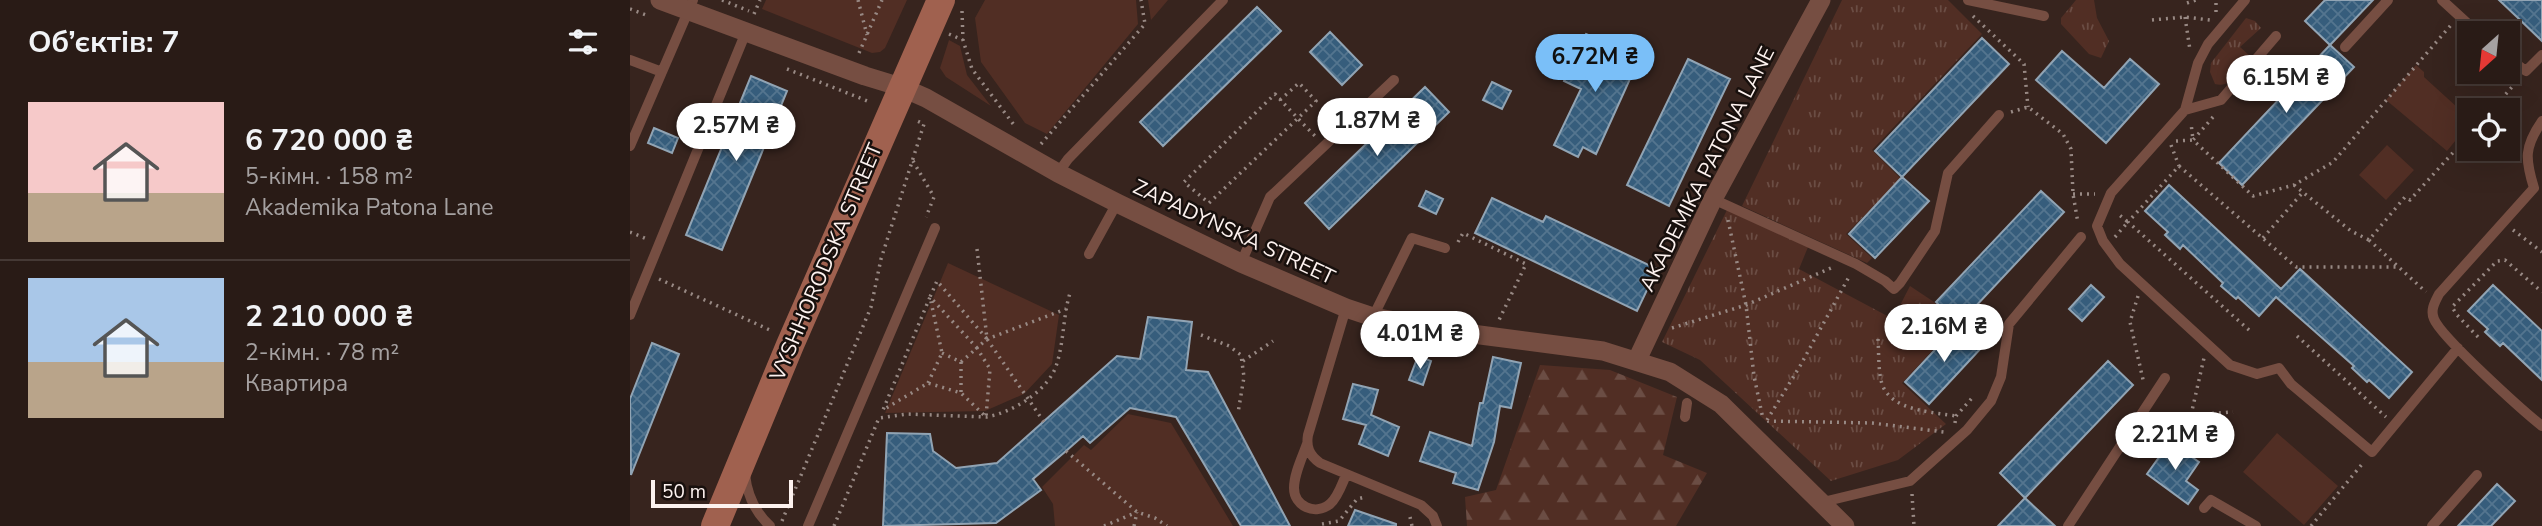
<!DOCTYPE html>
<html lang="uk">
<meta charset="utf-8">
<style>
:root{--surface:#291b16;--page:#31241f;--text:#f1f3f6;--muted:#a5a1a1;--line:#453935;--accent:#7abff8}
body{margin:0;font-family:"Nunito Sans",sans-serif;background:var(--page);color:var(--text);height:100vh;display:flex;flex-direction:column;font-size:26px;white-space:nowrap}
*{box-sizing:border-box;margin:0}
p{font-size:23px;color:var(--muted)}
.icon{flex:none;width:38px;height:38px;fill:none;stroke:currentColor;stroke-width:2;stroke-linecap:round;stroke-linejoin:round}
.map{position:relative;flex:1;overflow:hidden}
.drawer{display:flex;flex-direction:column;background:var(--surface);width:630px}
.drawer>*{flex:none}
.needle{width:46px;rotate:207deg}
.tools{position:absolute;left:1827px;top:21px;display:grid;gap:14px}
.tools a{display:grid;place-items:center;width:63px;height:63px;border-radius:0px;background:var(--surface);box-shadow:0 7px 28px #0002,0 0 0 2px var(--line);font-size:35px}
.scale{position:absolute;left:21px;bottom:18px;width:142px;box-sizing:border-box;padding-left:7px;border:4px solid #fdf2ef;border-top:0;font-size:19px;line-height:24px;white-space:nowrap;color:#fdf2ef;-webkit-text-stroke:5px #18100d;paint-order:stroke}
.price{position:absolute;translate:-50% -60px;padding:0 16px;border-radius:24px;background:#fff;color:#222;font-size:23px;line-height:46px;filter:drop-shadow(0 2px 4px #0008)}
.price::after{content:'';position:absolute;left:50%;top:42px;width:21px;height:16px;margin-left:-10px;background:inherit;clip-path:polygon(0 0,100% 0,50% 100%)}
.price.selected{background:var(--accent);color:#111}
ul{padding:0;list-style:none}
li{display:flex;align-items:center;gap:21px;height:175px;padding:0 28px}
li+li{border-top:2px solid var(--line)}
li span{display:grid;place-items:center;flex:none;width:196px;height:140px;border-radius:0px;color:#555}
li>.icon{margin-inline-start:auto}
span .icon{width:84px;height:84px;fill:#fffc;stroke-width:1}
li b{font-size:30px}
h2{display:flex;justify-content:space-between;align-items:center;height:84px;padding:0 28px;font-size:30px}
main{display:flex;flex:1;min-height:0}
.map>svg:first-child{display:block}
.grass{fill:url(#grass-tufts)}
.forest{fill:url(#forest-firs)}
.park{fill:#512e24}
.building{fill:url(#building-cross-hatch);stroke:#91a4b4;stroke-width:2}
.lines{fill:none;stroke-linecap:round;stroke-linejoin:round}
.path{stroke:#988984;stroke-width:3.5;stroke-dasharray:2 5;stroke-linecap:butt}
.lane{stroke:#764e42;stroke-width:10}
.street{stroke:#764e42;stroke-width:19}
.secondary{stroke:#a0614f;stroke-width:28}
.labels{text-anchor:middle;dominant-baseline:central;stroke-width:5;stroke-linejoin:round;paint-order:stroke}
.street-label{font-size:21px;fill:#fdf2ef;stroke:#18100d}
</style>
<main>
<section class="drawer">
<h2>Об’єктів: 7<svg class="icon" aria-label="filters" viewBox="0 0 24 24"><path d="M4 7h16M4 17h16"/><circle cx="9" cy="7" r="2"/><circle cx="15" cy="17" r="2"/></svg></h2>
<ul>
<li><span style="background:linear-gradient(#f6c9c9 65%,#b9a48a 0)"><svg class="icon" aria-label="home" viewBox="0 0 24 24"><path d="M3 11l9-7 9 7M6 9v11h12V9"/></svg></span><div><b>6 720 000 ₴</b><p>5-кімн. · 158 m²</p><p>Akademika Patona Lane</p></div></li>
<li><span style="background:linear-gradient(#a9c7e8 60%,#b9a48a 0)"><svg class="icon" aria-label="home" viewBox="0 0 24 24"><path d="M3 11l9-7 9 7M6 9v11h12V9"/></svg></span><div><b>2 210 000 ₴</b><p>2-кімн. · 78 m²</p><p>Квартира</p></div></li>
</ul>
</section>
<div class="map">
<svg width="1912" height="526" viewBox="0 0 1912 526">
<defs>
<pattern id="grass-tufts" width="24" height="20" patternUnits="userSpaceOnUse" patternTransform="scale(1.75)"><rect width="24" height="20" fill="#512e24"/><path d="M3 7l-1-3M5 7V3M7 7l1-3M15 17l-1-3M17 17v-4M19 17l1-3" fill="none" stroke="#6b4d44"/></pattern>
<pattern id="forest-firs" width="22" height="20" patternUnits="userSpaceOnUse" patternTransform="scale(1.75)"><rect width="22" height="20" fill="#512e24"/><path d="M5 1l3.5 6h-7zM16 11l3.5 6h-7z" fill="#6b4d44"/></pattern>
<pattern id="building-cross-hatch" width="8" height="8" patternUnits="userSpaceOnUse" patternTransform="scale(1.75)"><rect width="8" height="8" fill="#365d7c"/><path d="M0 0l8 8M0 8l8-8" fill="none" stroke="#54758f"/></pattern>
</defs>
<rect width="100%" height="100%" fill="#37241e"/>
<path class="grass" d="M1212,0h106l34,34 -110,116 29,29 -55,55 26,24 -5,5 -125,-57z
M1446,0h18l3,18 12,23 -8,17 -12,-4 -28,-30v-6z
M1616,18l9,3 6,7 -21,19 11,10 -1,4c-10,11 -18,27 -35,23l-5,-12 1,-9z
M1097,210l81,37 -9,22 94,50 17,-33 24,16 23,22 -55,59 44,41 -48,36 -67,21 -131,-121 -38,-18z"/>
<path class="forest" d="M910,365l70,5 67,27 -14,58 44,18 -31,53h-209l-2,-29 31,-7z"/>
<path class="park" d="M136,0h141l-22,48 -5,4 -8,1 -110,-44z
M355,0h151l2,24 -91,110 -22,-11 -44,-61 -6,-44z
M518,0h20l-17,20z
M319,40l11,6 7,29 24,31 -45,-29 -6,-9z
M1786,65l8,7v5l45,41v6l-22,27 -61,-51z
M1757,145l27,25 -28,30 -27,-25z
M318,263l111,52 -7,49 -28,30 -39,17 -100,2z
M498,414l43,9 62,103h-178l-2,-22 -11,-17 42,-42 7,5z
M1647,433l61,53 -34,39 -61,-53z"/>
<path class="building" d="M1695,0h48l-43,45 -25,-24z
M1869,0h43v41l-25,-24z
M627,7l24,24 -118,115 -23,-24z
M700,32l32,33 -20,20 -32,-33z
M956,34l53,25 -43,95 -13,-7 -5,10 -24,-12 27,-56 -17,-8z
M1352,38l27,26 -107,113 27,24 -54,57 -26,-24 53,-57 -27,-26z
M1700,45l24,22 -112,118 -23,-22z
M1432,51l42,37 26,-29 29,25 -53,59 -70,-63z
M1058,59l42,20 -61,127 -42,-21z
M121,76l36,15 -65,159 -36,-15z
M862,82l19,9 -9,18 -19,-9z
M795,87l24,25 -120,117 -24,-26z
M24,128l24,10 -6,15 -24,-10z
M1539,185l112,104 19,-20 112,103 -23,26 -20,-18 -2,2 -15,-14 2,-2 -78,-69 -17,19 -21,-19 -2,2 -15,-13 2,-3 -40,-38 -3,4 -15,-14 3,-3 -23,-21z
M796,191l17,8 -7,15 -17,-8z
M1411,191l23,21 -105,112 -23,-22z
M862,198l51,24 3,-6 111,53 -20,42 -162,-78z
M1461,285l13,12 -22,24 -13,-12z
M1863,285l49,46v49l-39,-37 -3,3 -15,-14 3,-3 -20,-18z
M518,317l44,5 -6,48 22,2 82,154h-49l-65,-109 -46,-9 -40,35 -7,-7 -17,15 -33,28 8,11 -45,33 -113,3 4,-93 43,1 3,17 23,17 41,-5 120,-107 23,3z
M1329,324l24,22 -54,58 -24,-22z
M22,343l27,11 -48,121 -1,-76z
M788,356l13,5 -8,24 -14,-5z
M863,357l28,6 -10,45 -11,-2 -6,36 -16,48 -25,-7 3,-10 -36,-12 10,-29 42,14 8,-43h3z
M1478,361l25,24 -108,113 -25,-25z
M723,384l25,6 -7,25 28,12 -11,29 -29,-12 7,-19 -23,-6z
M1540,442l29,20 -13,19 12,9 -10,14 -41,-30z
M1867,484l18,17 -24,25h-33z
M1395,498l30,28h-57z
M725,510l41,14v2h-48z"/>
<g class="lines">
<path class="path" d="M92,0l27,11
M228,0l9,35
M1557,3l9,-3
M0,9l19,7
M332,11l1,29 9,29 42,56
M1586,12v-12
M124,14l6,-14
M1343,16l51,48 4,43
M1555,17l5,33
M1522,20l33,-3 25,3
M319,34l14,6
M229,53l23,-53
M157,69l83,33
M650,100l19,-17 17,18 -107,102 -25,-21 91,-88c13,14 26,28 40,42
M1862,110l26,-30
M1381,112l17,-5 35,27 8,15 2,45 5,29
M1583,117l-20,23 60,56 41,-11 39,-23 118,-137
M1546,141l17,-1 -2,-17
M411,144l104,-120 -4,-24
M1541,145l8,21
M283,161l21,36 -8,20
M1664,185l57,46 18,9 36,-43 5,3 59,-65
M1443,194h22
M1098,220l18,85 8,71 9,43
M1883,230l29,22
M0,232l17,7
M1485,237l13,-15 -11,-9
M1633,238l40,-46
M1739,240l57,52
M828,242l5,-9 63,31 -27,56
M347,249l10,90 57,83
M29,279l113,52
M1508,296l-8,26 14,62
M1042,328l74,-23 85,-37
M1619,330l-121,-108 51,-56 117,101h103
M571,335l28,11 12,9 3,22 -6,36
M1667,336l89,81
M1848,337l-21,-22 -5,-8 45,-46 8,-1 37,32
M1248,339c1,14 0,32 4,45 9,27 51,28 74,32
M312,353l19,9v31
M613,361l30,-20
M331,362l16,-14 -47,-51 7,-16 50,58
M298,383l14,-30 -12,-56 -47,113 45,-27 33,10 25,24 4,-48 -13,-21 10,-9 79,-30
M1561,415l42,-3
M1137,420l33,-54 50,-91
M1137,421l105,2 72,9
M1325,423l1,-7 16,-18
M1520,425l41,-10 13,-57
M436,451l71,61 18,6 12,8
M1282,494l2,32
M780,517l2,9
M152,521l89,-214 10,-48 43,-135 -9,-4
M692,524l17,-3 18,-22 8,-2
M204,526l45,-108 28,-4 79,3c26,-4 64,-27 71,-54 7,-22 6,-47 13,-70
M474,526l33,-14
M504,526l3,-14
M1681,526l52,-63"/>
<path class="lane" d="M1338,0l76,16
M1615,0l-37,44 -10,19 -13,47 -74,83 -14,33 6,15 17,23 110,101 27,9 22,-6 12,16 81,68 86,-104
M1812,0l36,33
M1715,47l43,-47
M1878,58l18,13 16,-16
M0,60l32,12
M1555,110l36,-10 55,-64
M1912,121c-18,26 -17,38 -8,67l-95,106c-4,8 -9,16 -5,25 7,18 89,92 108,107
M0,146l63,-146
M428,173l10,-14 155,-159
M1083,199l143,65 29,17 9,8 6,-6 35,-52 13,-58 51,-58
M459,254l28,-51
M611,263l29,-66 124,-117
M716,308l-38,127c-2,12 1,20 12,28l101,42 12,11 4,10
M0,315l116,-283
M743,317l39,-79 33,10
M1055,417l2,-14
M677,444c-5,14 -13,30 -13,44 0,18 21,28 36,16 8,-7 12,-20 16,-29
M115,474c2,21 10,38 25,52
M1193,502l87,-21 57,-51 24,-29 10,-24 8,-53 72,-87
M1574,508l7,-8 45,26
M178,526l127,-298
M1438,526l97,-148
M1802,526l45,-51"/>
<path class="street" d="M30,0l205,76 36,11 25,11 132,75 59,30 124,60 105,45 27,9 84,15 146,19 67,21 51,32 124,122
M1007,360l76,-161 108,-199"/>
<path class="secondary" d="M85,526l75,-181 151,-345"/>
</g>
<g class="labels">
<g class="street-label">
<text transform="translate(1077 169) rotate(-63)">AKADEMIKA PATONA LANE</text>
<text transform="translate(604 232) rotate(25)">ZAPADYNSKA STREET</text>
<text transform="translate(196 262) rotate(-67)">VYSHHORODSKA STREET</text>
</g>
</g>
</svg>
<div class="tools">
<a><svg class="needle" viewBox="-14 -14 28 28"><path d="M0-13l5 13h-10z" fill="#e53935"/><path d="M0 13l5-13h-10z" fill="#a5a1a1"/></svg></a>
<a><svg class="icon" aria-label="locate" viewBox="0 0 24 24"><circle cx="12" cy="12" r="6"/><path d="M12 2v4M12 18v4M2 12h4M18 12h4"/></svg></a>
</div>
<div class="scale">50 m</div>
<b class="price selected" style="left:965px;top:94px">6.72M ₴</b>
<b class="price" style="left:1656px;top:115px">6.15M ₴</b>
<b class="price" style="left:747px;top:158px">1.87M ₴</b>
<b class="price" style="left:106px;top:163px">2.57M ₴</b>
<b class="price" style="left:1314px;top:364px">2.16M ₴</b>
<b class="price" style="left:790px;top:371px">4.01M ₴</b>
<b class="price" style="left:1545px;top:472px">2.21M ₴</b>
</div>
</main>
